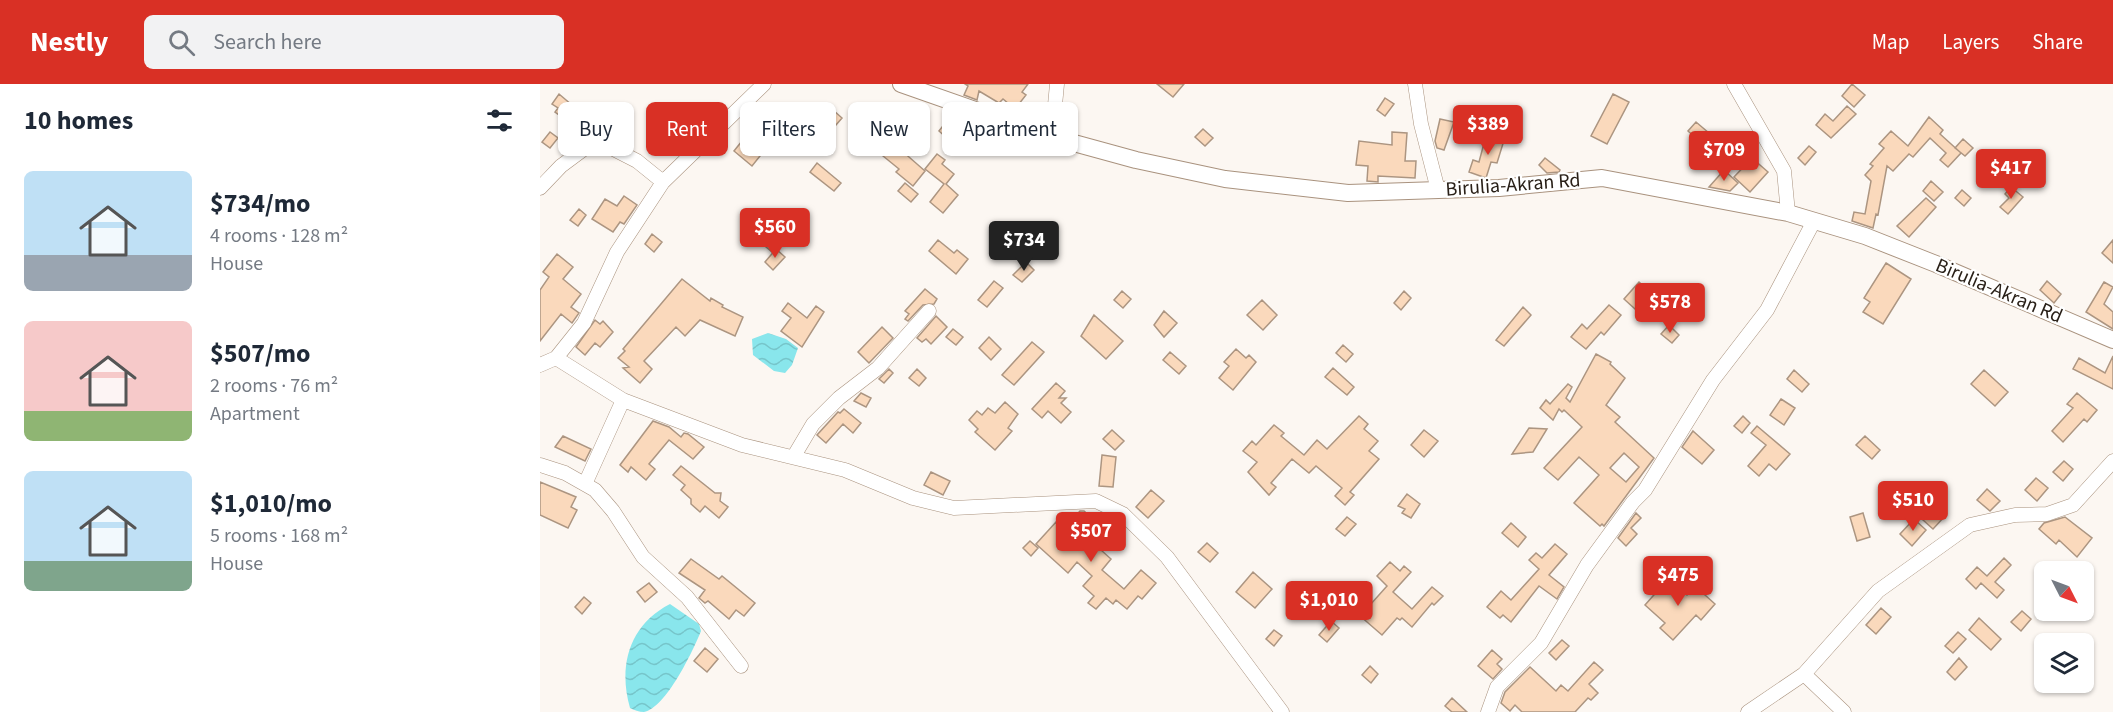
<!DOCTYPE html>
<meta charset="utf-8">
<style>
:root{--surface:#fff;--page:#f2f2f3;--text:#1f2937;--muted:#747a83;--accent:#d93025}
body{margin:0;font-family:"Source Sans 3",sans-serif;background:var(--page);color:var(--text);height:100vh;display:flex;flex-direction:column;font-size:22px;white-space:nowrap}
*{box-sizing:border-box;margin:0}
p{font-size:20px;color:var(--muted)}
.icon{flex:none;width:33px;height:33px;fill:none;stroke:currentColor;stroke-width:2;stroke-linecap:round;stroke-linejoin:round}
.map{position:relative;flex:1;overflow:hidden}
.drawer{display:flex;flex-direction:column;background:var(--surface);width:540px}
.drawer>*{flex:none}
.banner{position:absolute;left:18px;top:18px;width:570px;height:54px;display:flex;gap:12px}
.needle{width:39px;rotate:132deg}
.tools{position:absolute;left:1494px;top:477px;display:grid;gap:12px}
.tools a{display:grid;place-items:center;width:60px;height:60px;border-radius:9px;background:var(--surface);box-shadow:0 2px 4px #0004;font-size:30px}
.price{position:absolute;translate:-50% -51px;padding:0 14px;border-radius:6px;background:var(--accent);color:#fff;font-size:20px;line-height:39px;filter:drop-shadow(0 2px 3px #0008)}
.price::after{content:'';position:absolute;left:50%;top:36px;width:18px;height:14px;margin-left:-9px;background:inherit;clip-path:polygon(0 0,100% 0,50% 100%)}
.price.on{background:#222;color:#fff}
ul{padding:0;list-style:none}
li{display:flex;align-items:center;gap:18px;height:150px;padding:0 24px}
li span{display:grid;place-items:center;flex:none;width:168px;height:120px;border-radius:9px;color:#555}
li>.icon{margin-inline-start:auto}
span .icon{width:72px;height:72px;fill:#fffc;stroke-width:1}
li b{font-size:26px}
h2{display:flex;justify-content:space-between;align-items:center;height:72px;padding:0 24px;font-size:26px}
.pill{padding:0 21px;border-radius:9px;background:var(--surface);box-shadow:0 2px 4px #0004;font-size:21px;line-height:54px}
.pill.on{background:var(--accent);color:#fff}
header{display:flex;align-items:center;gap:36px;box-sizing:border-box;height:84px;padding:0 30px;background:var(--accent);color:#fff}
header strong{font-size:28px}
nav{display:flex;gap:33px;margin-inline-start:auto;font-size:21px}
.search{width:420px;height:54px;background:var(--page);display:flex;align-items:center;gap:15px;box-sizing:border-box;padding:0 21px;border-radius:9px;color:var(--muted);font-size:22px}
main{display:flex;flex:1;min-height:0}
.map>svg:first-child{display:block}
.water{fill:url(#water-waves)}
.building{fill:#fad9bc;stroke:#ac9581;stroke-width:1.5;fill-rule:evenodd}
.lines{fill:none;stroke-linecap:round;stroke-linejoin:round}
.minor-casing{stroke:#a9927e;stroke-width:15}
.tertiary-casing{stroke:#a9927e;stroke-width:18}
.minor{stroke:#fff;stroke-width:14}
.tertiary{stroke:#fff;stroke-width:16}
.labels{text-anchor:middle;dominant-baseline:central;stroke-width:4.5;stroke-linejoin:round;paint-order:stroke}
.street-label{font-size:20px;fill:#292018;stroke:#fff}
</style>
<header>
<strong>Nestly</strong>
<div class="search"><svg class="icon" aria-label="search" viewBox="0 0 24 24"><circle cx="10" cy="10" r="6"/><path d="M15 15l6 6"/></svg>Search here</div>
<nav><a>Map</a><a>Layers</a><a>Share</a></nav>
</header>
<main>
<section class="drawer">
<h2>10 homes<svg class="icon" aria-label="filters" viewBox="0 0 24 24"><path d="M4 7h16M4 17h16"/><circle cx="9" cy="7" r="2"/><circle cx="15" cy="17" r="2"/></svg></h2>
<ul>
<li><span style="background:linear-gradient(#bfe0f5 70%,#9aa5b1 0)"><svg class="icon" aria-label="home" viewBox="0 0 24 24"><path d="M3 11l9-7 9 7M6 9v11h12V9"/></svg></span><div><b>$734/mo</b><p>4 rooms · 128 m²</p><p>House</p></div></li>
<li><span style="background:linear-gradient(#f6c9c9 75%,#8fb573 0)"><svg class="icon" aria-label="home" viewBox="0 0 24 24"><path d="M3 11l9-7 9 7M6 9v11h12V9"/></svg></span><div><b>$507/mo</b><p>2 rooms · 76 m²</p><p>Apartment</p></div></li>
<li><span style="background:linear-gradient(#bfe0f5 75%,#7fa58c 0)"><svg class="icon" aria-label="home" viewBox="0 0 24 24"><path d="M3 11l9-7 9 7M6 9v11h12V9"/></svg></span><div><b>$1,010/mo</b><p>5 rooms · 168 m²</p><p>House</p></div></li>
</ul>
</section>
<div class="map">
<svg width="1573" height="628" viewBox="0 0 1573 628">
<defs>
<pattern id="water-waves" width="16" height="10" patternUnits="userSpaceOnUse" patternTransform="scale(1.5)"><rect width="16" height="10" fill="#89e6ec"/><path d="M0 5q4-4 8 0t8 0" fill="none" stroke="#76c5ca"/></pattern>
</defs>
<rect width="100%" height="100%" fill="#fcf7f2"/>
<path class="water" d="M228,249l18,6 12,9 -6,17 -7,8 -11,-2 -21,-16 -1,-16z
M130,520l29,20 2,7c-8,20 -35,77 -57,81 -5,0 -10,-2 -14,-4 -12,-42 -1,-83 40,-104z"/>
<path class="building" d="M425,0h63l-6,8 4,3 -11,14 -12,-10 -4,4 -20,-12 -2,9 -13,-5 4,-9z
M617,0h27l-11,13z
M1312,0l13,11 -11,12 -12,-11z
M19,10l33,28 -13,18 -10,-8 5,-6 -19,-14 3,-4 -6,-4z
M1073,10l16,8 -22,42 -16,-8z
M845,14l9,6 -9,12 -8,-6z
M1307,22l9,8 -25,24 -15,-13 9,-11 8,7z
M293,26l9,8 -13,15 -9,-7z
M126,28l16,18 -6,8 -19,-15z
M1389,33l14,13 -3,4 21,19 -13,14 -8,-7 6,-7 -16,-15 -17,19 -4,-3 -16,17 -6,-5 -9,49 -2,-1 -3,14 -21,-7 2,-9 11,2 6,-33 -6,-6 8,-9 -3,-2 14,-16 -5,-4 12,-13 17,15z
M900,35l14,3 -10,28 -7,-2 -2,-7z
M406,38l12,9 -8,10 -11,-10z
M1156,38l13,11 -8,10 -13,-12z
M429,42l11,9 -11,13 -11,-9z
M663,45l10,9 -8,8 -10,-9z
M10,48l8,6 -8,10 -8,-6z
M852,48l15,1 -2,28h11l-1,17 -37,-2v6l-11,-1 1,-15 -12,-1 3,-24 33,4z
M951,49l14,4 -8,26 -6,-1 -5,16 -17,-6 4,-12 6,2 4,-15 4,1z
M206,52l18,15 -12,15 -18,-15z
M1423,55l10,9 -8,8 -10,-8z
M353,59l32,28 -12,15 -17,-14 3,-3 -16,-13z
M1269,62l7,6 -11,13 -7,-7z
M397,70l8,6 -3,4 12,10 -8,10 12,11 -15,18 -13,-11 14,-18 -19,-15z
M1005,74l15,12 -1,2 -12,1 -8,-8z
M1212,74l16,14 -18,20 -16,-15z
M277,79l24,20 -7,8 -24,-19z
M1184,86l14,13 -8,8 -21,-4z
M1391,97l12,11 -9,9 -11,-10z
M365,99l13,11 -7,8 -13,-11z
M1471,103l12,10 -15,17 -8,-7 9,-9 -4,-4z
M1422,106l9,8 -7,8 -9,-8z
M84,112l13,9 -13,19 -4,-2 -7,10 -21,-13 13,-20 12,7z
M1386,114l10,9 -27,30 -12,-11z
M39,125l7,6 -8,11 -8,-6z
M245,140l7,6 -20,22 -6,-5z
M112,150l10,8 -8,10 -9,-8z
M398,156l16,13 3,-3 11,9 -12,15 -27,-23z
M1573,156v23l-11,-10z
M236,165l9,8 -12,13 -8,-8z
M17,170l16,13 -10,12 18,15 -10,13 8,6 -7,10 -11,-9 -21,27v-51l9,-13 -6,-5z
M486,178l8,8 -12,12 -9,-7z
M1346,179l25,16 -28,45 -20,-12 7,-10 -6,-4z
M142,195l28,22 1,-3 12,7 -1,2 21,10 -8,19 -35,-16 -15,16 -9,-9 -32,34 8,8 -12,14 -17,-15 6,-1 -11,-9 7,-7 -2,-2z
M454,197l9,7 -16,19 -9,-7z
M1507,197l14,13 -7,9 -14,-13z
M1099,198l11,10 -15,17 -11,-10z
M1564,198l9,5 -9,17 9,8v17l-27,-17z
M385,205l12,10 -3,5 -11,1 -15,16 -3,-2 4,-5 -4,-3z
M582,207l9,8 -8,9 -9,-8z
M864,207l7,7 -10,12 -7,-7z
M722,216l15,15 -14,15 -16,-15z
M248,219l19,15 9,-12 8,6 -22,35 -21,-16 10,-13 -9,-7z
M1069,221l12,10 -17,20 -3,-3 -15,17 -15,-12 11,-13 5,5z
M983,223l8,8 -27,31 -8,-6z
M624,227l13,12 -13,14 -10,-12z
M554,231l29,26 -17,18 -25,-23z
M396,232l11,11 -16,17 -5,-5 -4,3 -5,-4z
M55,236l5,4 3,-3 10,11 -13,15 -5,-4 -10,12 -9,-8z
M1129,241l10,10 -7,8 -11,-9z
M342,243l11,11 -24,25 -11,-11z
M413,245l10,8 -7,8 -10,-8z
M449,253l12,12 -10,11 -12,-12z
M492,258l12,10 -30,33 -12,-10z
M803,261l10,9 -7,8 -10,-9z
M696,265l10,9 3,-3 7,7 -23,28 -14,-12 10,-12 -5,-4z
M630,268l16,14 -7,8 -16,-14z
M1056,270l15,8 -1,2 15,14 -19,27 14,12 -5,5 39,36 -50,68 -2,-2 -2,2 -26,-23 25,-28 -20,-18 -21,23 -14,-12 38,-41 -18,-17 -2,2 -3,-3 -6,11 -13,-12 6,-8 4,4 18,-20 4,3 -6,11 4,4zM1084,369l15,14 -13,15 -16,-14z
M1573,272v33l-40,-20 6,-11 26,15z
M793,284l21,19 -7,8 -22,-18z
M349,285l4,4 -9,10 -5,-4z
M377,285l9,9 -7,8 -10,-8z
M1254,286l15,14 -7,8 -15,-13z
M1444,286l24,22 -13,14 -24,-22z
M516,299l9,8 -6,7h7l-5,5 10,9 -10,11 -13,-12 -6,7 -10,-9z
M321,309l10,5 -5,9 -12,-6z
M1537,309l20,17 -10,12 -3,-3 -21,23 -11,-11 21,-23 -6,-4z
M1241,315l14,9 -11,17 -14,-10z
M465,318l13,12 -10,14 4,3 -17,19 -20,-18 3,-3 -9,-9 8,-9 5,4 6,-7 7,5z
M304,325l17,14 -8,10 -10,-9 -17,19 -9,-8 21,-23 2,1z
M819,332l9,8 -4,5 14,12 -9,10 10,8 -29,33 4,3 -9,10 -10,-9 7,-8 -26,-22 -7,7 -17,-14 -21,24 5,4 -7,8 -21,-23 9,-10 -14,-11 9,-10 4,4 18,-20 10,8 -3,3 23,19 13,-15 10,9z
M1203,332l7,7 -8,10 -8,-7z
M113,337l16,6 12,10 3,-4 4,1 16,13 -11,12 -24,-19 -20,24 6,5 -9,11 -15,-13 -3,5 -8,-7z
M1217,342l33,28 -14,16 -7,-6 -10,12 -11,-10 18,-21 -15,-12z
M989,344l18,1 -14,23 -21,2z
M572,346l12,11 -9,9 -12,-11z
M884,346l14,11 -14,16 -13,-12z
M1153,347l21,19 -12,14 -20,-17z
M23,352l28,13 -6,12 -30,-14z
M1325,352l15,14 -8,9 -16,-14z
M562,371l14,2 -3,30 -14,-1z
M1524,377l9,8 -10,12 -10,-9z
M141,382l34,27h6l-1,8 8,6 -9,11 -14,-12 -5,6 -9,-8v-5l-10,-9 4,-5 -12,-10z
M391,388l19,9 -7,14 -19,-10z
M1496,394l12,10 -11,13 -12,-11z
M0,398l36,15 -5,10 6,3 -9,18 -28,-13z
M1356,398l11,10 -14,15 -10,-10z
M1447,405l13,12 -10,10 -13,-11z
M611,406l13,11 -16,17 -12,-11z
M867,410l13,10 -9,14 -9,-5 3,-4 -7,-3z
M1395,423l10,9 -12,13 -10,-9z
M540,427h4l8,7 -11,14 30,27 -9,11 22,19 17,-19 15,13 -14,16 -4,-3 -11,13 -11,-9 -3,4 -7,-6 -10,11 -8,-6 6,-7 -11,-10 9,-10 -15,-14 -9,11 -32,-29 20,-22 8,7z
M1096,429l5,5 -10,10 6,6 -11,12 -8,-8z
M1323,429l7,24 -13,4 -7,-24z
M807,433l9,7 -11,12 -9,-7z
M1525,433l27,21 -15,19 -18,-17 -3,4 -17,-15 5,-6z
M1374,435l12,11 -14,16 -12,-12z
M971,439l15,14 -8,10 -16,-14z
M490,457l8,7 -7,8 -8,-8z
M667,459l11,10 -8,9 -12,-10z
M1015,460l12,10 -18,21 15,12 -7,12 -18,-13 -28,36 -8,-7 -3,3 -13,-11 14,-16 10,9 28,-31 -10,-9 7,-7 6,5z
M1464,474l7,7 -16,17 9,8 -7,8 -16,-15 -5,6 -10,-10 11,-12 10,9z
M151,475l28,20 3,-3 33,27 -11,13 -8,-6 -7,9 -21,-18 -3,2 -6,-5 6,-8 -26,-17z
M850,478l10,9 4,-5 7,6 -18,20 19,17 20,-22 11,9 -9,9 -2,-2 -20,24 -10,-9 -2,2 -3,-2 -15,17 -30,-26 9,-11 9,7 17,-19 -10,-10z
M713,488l19,17 -17,19 -19,-16z
M1129,494l18,17 8,-9 20,18 -14,16 -5,-5 -23,25 -13,-12 5,-5 -20,-18z
M109,499l8,9 -12,10 -8,-10z
M44,513l7,6 -9,11 -7,-7z
M1341,524l10,9 -15,17 -10,-9z
M1482,527l9,8 -10,12 -10,-9z
M1439,534l22,21 -10,11 -22,-20z
M791,537l8,7 -12,14 -8,-7z
M734,546l8,6 -8,10 -8,-7z
M1418,548l8,7 -13,14 -8,-7z
M1022,556l7,6 -13,14 -7,-7z
M165,564l13,11 -11,13 -13,-11z
M952,566l10,9 -5,5 5,5 -9,10 -15,-13z
M1419,574l8,9 -12,13 -8,-8z
M1054,578l9,8 -14,14 9,9 -7,7 -3,-2 -13,14h-53l-7,-7 -5,6 -9,-8 4,-11 25,-25 26,24 5,-6 7,6z
M830,582l8,8 -7,9 -9,-8z
M912,614l15,14h-15l-7,-6z"/>
<g class="lines">
<g class="minor-casing">
<path id="minor" d="M875,0l6,40 17,66
M1194,0l50,87 4,42
M512,53l5,-53
M0,104l21,-22 35,-26 41,21 26,21
M0,281l16,-7
M83,316l119,45 103,25 68,28 41,10 142,-7 27,13 44,43 115,155
M254,372l19,-32 26,-26 39,-30 51,-57
M0,381l25,8 30,17 18,21 30,46 44,40 54,69
M45,400l38,-84 -67,-42 28,-35 33,-71 46,-70 101,-98
M1264,590l40,38
M948,628l9,-25 44,-44 46,-78 46,-63 12,-12 68,-110 54,-70 47,-89
M1208,628l56,-38 74,-83 92,-66 45,-10 32,-1 26,-9 40,-44"/>
</g>
<g class="tertiary-casing">
<path id="tertiary" d="M361,0l151,53 84,23 89,19 123,14 151,-5 103,-10 186,35 77,23 71,28 177,76"/>
</g>
<use href="#minor" class="minor"/>
<use href="#tertiary" class="tertiary"/>
</g>
<g class="labels">
<g class="street-label">
<text transform="translate(973 101) rotate(-4)">Birulia-Akran Rd</text>
<text transform="translate(1459 207) rotate(23)">Birulia-Akran Rd</text>
</g>
</g>
</svg>
<div class="tools">
<a><svg class="needle" viewBox="-14 -14 28 28"><path d="M0-13l5 13h-10z" fill="#e53935"/><path d="M0 13l5-13h-10z" fill="#747a83"/></svg></a>
<a><svg class="icon" aria-label="layers" viewBox="0 0 24 24"><path d="M12 4l9 5-9 5-9-5zM3 14l9 5 9-5"/></svg></a>
</div>
<b class="price" style="left:948px;top:72px">$389</b>
<b class="price" style="left:1184px;top:98px">$709</b>
<b class="price" style="left:1471px;top:116px">$417</b>
<b class="price" style="left:235px;top:175px">$560</b>
<b class="price on" style="left:484px;top:188px">$734</b>
<b class="price" style="left:1130px;top:250px">$578</b>
<b class="price" style="left:1373px;top:448px">$510</b>
<b class="price" style="left:551px;top:479px">$507</b>
<b class="price" style="left:1138px;top:523px">$475</b>
<b class="price" style="left:789px;top:548px">$1,010</b>
<div class="banner">
<a class="pill">Buy</a>
<a class="pill on">Rent</a>
<a class="pill">Filters</a>
<a class="pill">New</a>
<a class="pill">Apartment</a>
</div>
</div>
</main>
